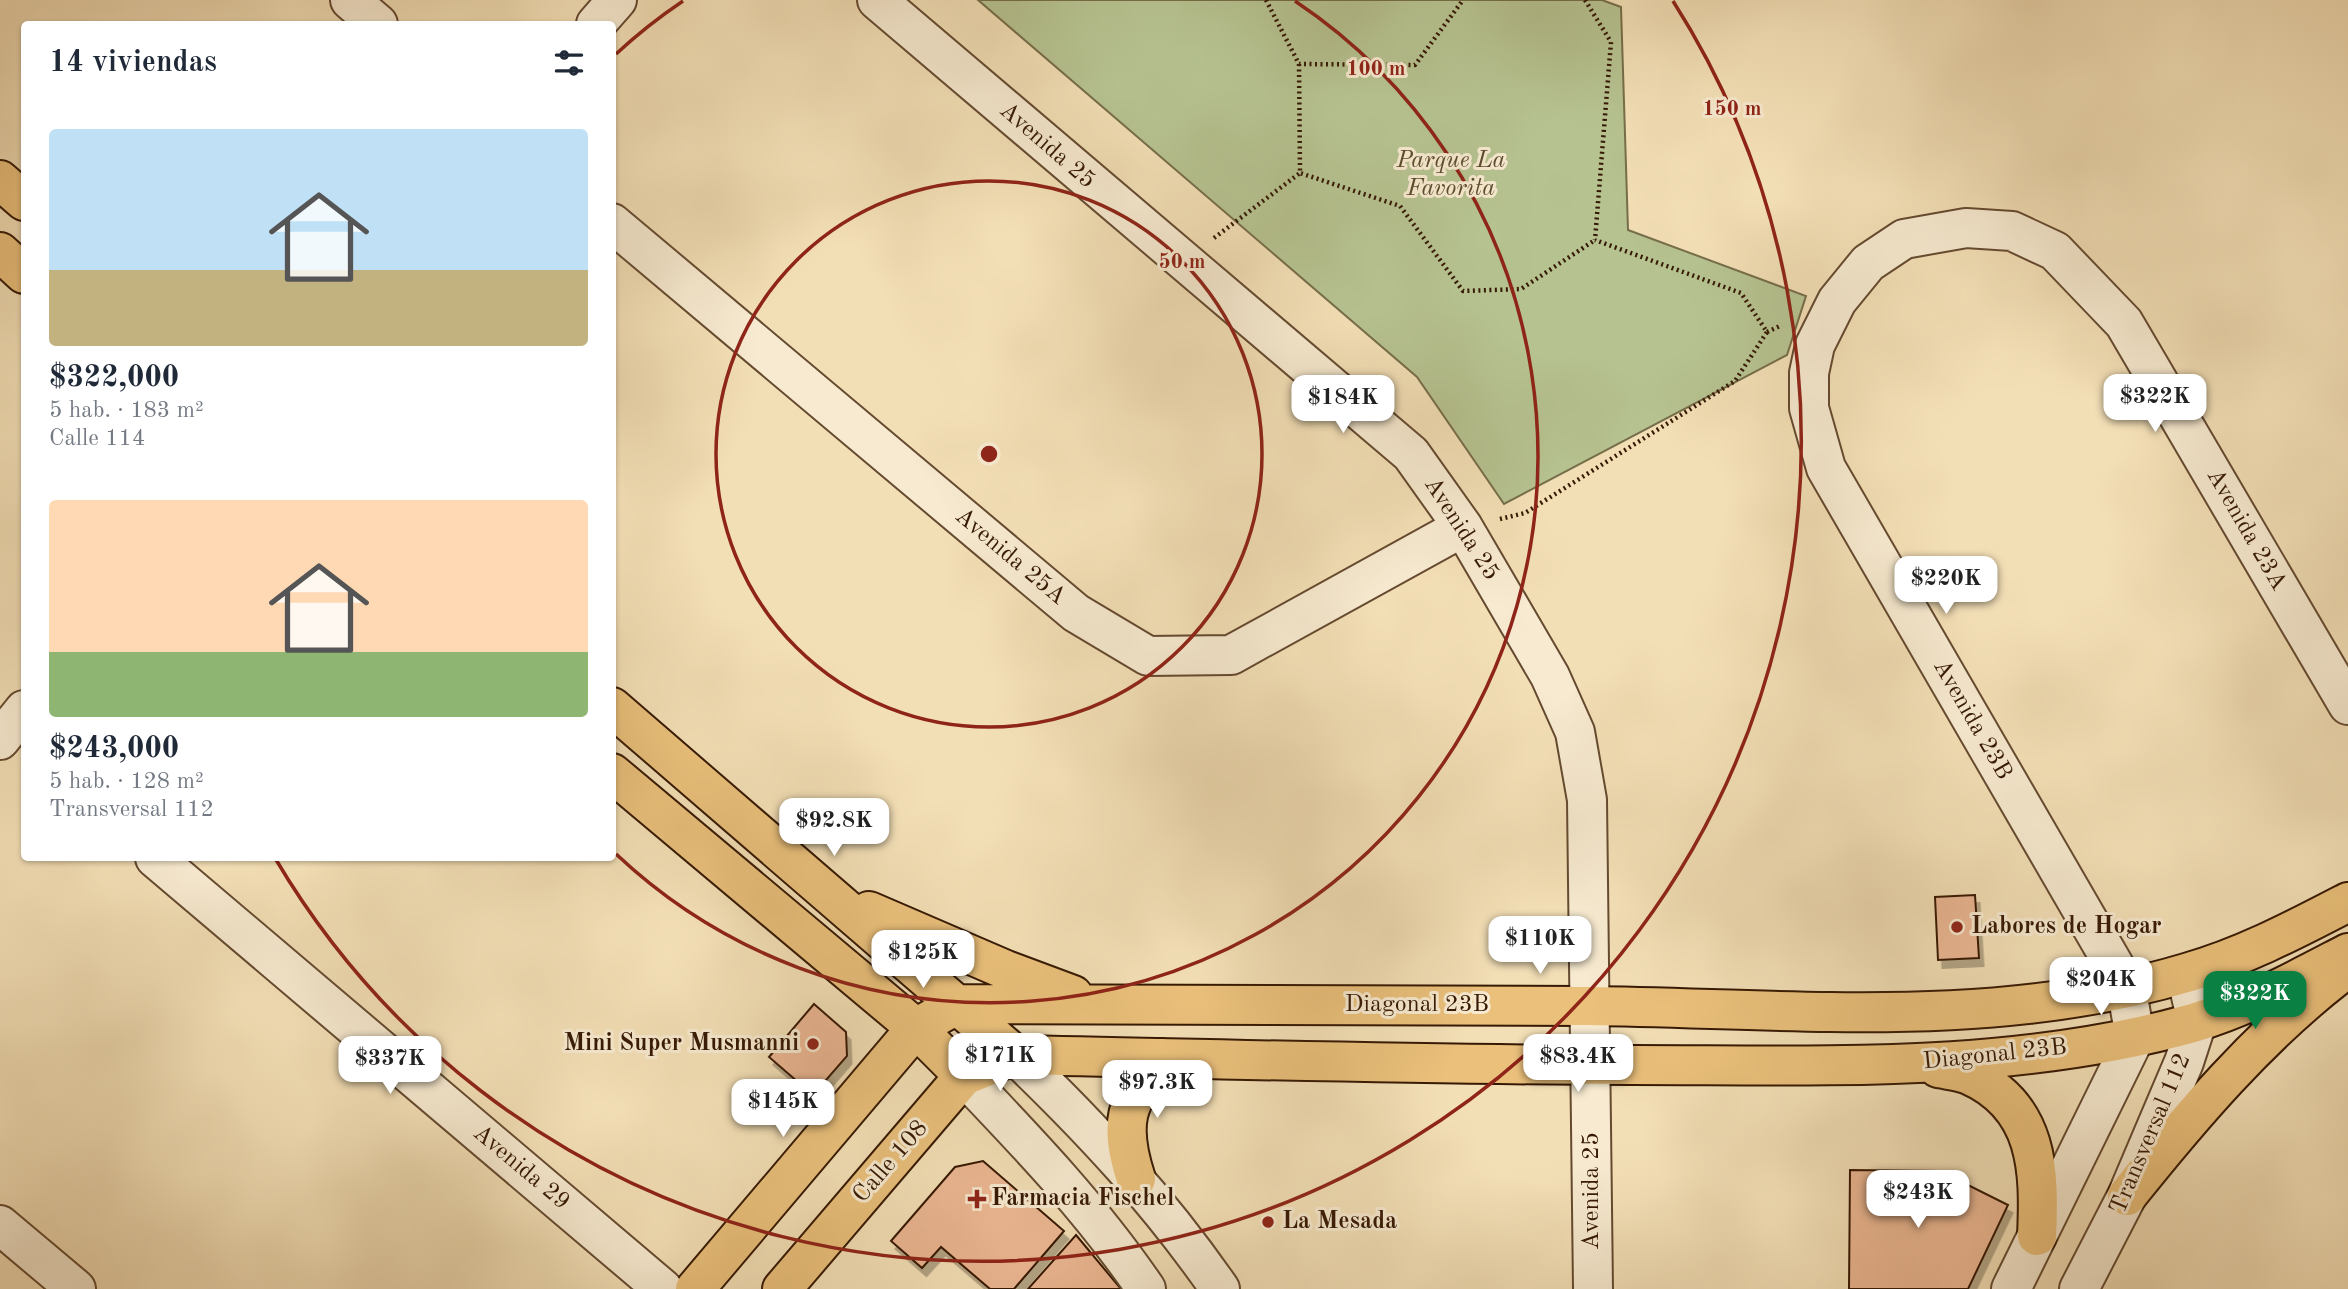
<!DOCTYPE html>
<html lang="es">
<meta charset="utf-8">
<style>
:root{--surface:#fff;--page:#f2f2f3;--text:#1f2937;--muted:#747a83;--accent:#0b8043}
body{margin:0;font-family:"Old Standard TT",serif;background:var(--page);color:var(--text);height:100vh;display:flex;flex-direction:column;font-size:26px;white-space:nowrap}
*{box-sizing:border-box;margin:0}
p{font-size:23px;color:var(--muted)}
.icon{flex:none;width:38px;height:38px;fill:none;stroke:currentColor;stroke-width:2;stroke-linecap:round;stroke-linejoin:round}
.map{position:relative;flex:1;overflow:hidden}
.side{position:absolute;left:21px;top:21px;width:595px;height:840px;display:flex;flex-direction:column;background:var(--surface);border-radius:7px;box-shadow:0 2px 5px #0004}
.side>*{flex:none}
.price{position:absolute;translate:-50% -60px;padding:0 16px;border-radius:14px;background:#fff;color:#222;font-size:23px;line-height:46px;filter:drop-shadow(0 2px 4px #0008)}
.price::after{content:'';position:absolute;left:50%;top:42px;width:21px;height:16px;margin-left:-10px;background:inherit;clip-path:polygon(0 0,100% 0,50% 100%)}
.price.current{background:var(--accent);color:#fff}
ul{padding:0;list-style:none}
li{display:grid;align-content:center;gap:14px;height:371px;padding:0 28px}
li span{display:grid;place-items:center;height:217px;border-radius:7px;color:#555}
li>.icon{margin-inline-start:auto}
span .icon{width:126px;height:126px;fill:#fffc;stroke-width:1}
li b{font-size:30px}
h2{display:flex;justify-content:space-between;align-items:center;height:84px;padding:0 28px;font-size:30px}
.map>svg:first-child{display:block}
.green{fill:#b6c391;stroke:#766e4a;stroke-width:2}
.building{fill:#ebb793;stroke:#361904;stroke-width:2;filter:url(#shadow)}
.lines{fill:none;stroke-linecap:round;stroke-linejoin:round}
.minor-casing{stroke:#654a30;stroke-width:42}
.major-casing{stroke:#361904;stroke-width:42}
.path{stroke:#361904;stroke-width:4.5;stroke-dasharray:2 3.5;stroke-linecap:butt}
.minor{stroke:#f7ead0;stroke-width:38}
.major{stroke:#eac07b;stroke-width:38}
.ring{fill:none;stroke:#8f2418;stroke-width:3.5}
.poi-dot{fill:#8f2418;stroke:#f7ead0;stroke-width:2.5}
.labels{text-anchor:middle;dominant-baseline:central;stroke-width:6;stroke-linejoin:round;paint-order:stroke}
.street-label{font-size:24px;fill:#361904;stroke:#f7ead0}
.park-label{font-size:24px;font-style:italic;fill:#5c4c2e;stroke:#f7ead0}
.poi-label{font-size:24px;font-weight:bold;fill:#361904;stroke:#f7ead0;text-anchor:start}
.centre{fill:#8f2418;stroke:#f7ead0;stroke-width:3.5}
.ring-label{font-size:21px;text-anchor:middle;font-weight:bold;fill:#8f2418;stroke:#f7ead0;stroke-width:6;stroke-linejoin:round;paint-order:stroke}
</style>
<div class="map">
<svg width="2348" height="1289" viewBox="0 0 2348 1289">
<defs>
<filter id="shadow"><feDropShadow dx="4.5" dy="8" stdDeviation="0" flood-color="#0004"/></filter>
</defs>
<rect width="100%" height="100%" fill="#f3dfb6"/>
<filter id="stains"><feTurbulence type="fractalNoise" baseFrequency=".00286" numOctaves="4"/><feColorMatrix values="0 0 0 0 .2 0 0 0 0 .09 0 0 0 0 .02 0 0 0 .5 -.17"/></filter>
<radialGradient id="worn" r=".72"><stop offset=".6" stop-color="#630" stop-opacity="0"/><stop offset="1" stop-color="#630" stop-opacity=".3"/></radialGradient>
<path class="green" d="M978,0h624l19,7 7,223 178,66 -19,59 -283,149 -87,-127z"/>
<path class="building" d="M1975,895l4,63 -41,2 -3,-63z
M814,1004l32,28 1,24 -34,39 -44,-38z
M983,1161l81,70 -50,58h-24l-49,-42 -19,21 -31,-27 64,-74z
M1850,1170l90,1 68,34 -40,84h-119z
M1076,1235l45,54h-93z"/>
<g class="lines">
<g class="minor-casing">
<path id="minor" d="M350,0l28,24
M877,0l534,454 52,73 87,149 25,56 12,68 6,489
M596,24l21,-24
M612,223l464,390 72,43 83,-1 232,-128
M0,740l24,-30
M155,858l508,431
M1015,1055c77,74 144,146 205,234
M964,1076c65,68 129,135 182,213
M0,1225l76,64
M2011,1289l124,-252 -9,-51 -300,-518 -17,-60v-35l6,-28 22,-44 31,-38 36,-24 62,-11 46,3 43,20 69,72 224,382
M2079,1289l48,-93 57,-134 13,-40 -11,-48"/>
</g>
<g class="major-casing">
<path id="major" d="M0,180l24,21
M0,252l24,22
M612,707l403,348
M612,773l304,255 48,48
M869,911l137,59 67,25
M1938,1068c9,2 22,3 31,7 70,31 71,96 68,161
M1136,1179c-18,-55 -11,-78 26,-121
M2127,1196c64,-80 132,-160 214,-223
M695,1289l221,-261 42,-24c210,0 420,0 630,2 199,2 404,25 598,-33 57,-16 110,-44 162,-71
M782,1289l182,-213 51,-21c206,4 412,10 618,10 187,0 378,9 560,-42 54,-16 105,-44 155,-70"/>
</g>
<path class="path" d="M1266,0l33,64 116,1 48,-65
M1585,0l26,42 -16,198
M1299,64l1,109 100,33 63,85 58,-2 74,-49
M1214,238l86,-65
M1767,332l15,-7
M1500,519l25,-6 210,-132 32,-49 -26,-39 -146,-53"/>
<use href="#minor" class="minor"/>
<use href="#major" class="major"/>
</g>
<g class="ring">
<circle cx="989" cy="454" r="273"/>
<path d="M616 54A547 547 0 0 1 683 1M1295 1A547 547 0 1 1 616 854"/>
<path d="M1673 1A820 820 0 1 1 275 858"/>
</g>
<g class="poi-dot">
<circle cx="1957" cy="927" r="7"/>
<circle cx="813" cy="1044" r="7"/>
<path d="M973.5 1188.5h7v7h7v7h-7v7h-7v-7h-7v-7h7z"/>
<circle cx="1268" cy="1222" r="7"/>
</g>
<g class="labels">
<g class="street-label">
<text transform="translate(1047 146) rotate(41)">Avenida 25</text>
<text transform="translate(1461 529) rotate(57)">Avenida 25</text>
<text transform="translate(2246 530) rotate(60)">Avenida 23A</text>
<text transform="translate(1010 557) rotate(40)">Avenida 25A</text>
<text transform="translate(1972 720) rotate(60)">Avenida 23B</text>
<text x="1417" y="1005">Diagonal 23B</text>
<text transform="translate(1995 1055) rotate(-6)">Diagonal 23B</text>
<text transform="translate(2151 1134) rotate(-67)">Transversal 112</text>
<text transform="translate(891 1162) rotate(-49)">Calle 108</text>
<text transform="translate(521 1168) rotate(40)">Avenida 29</text>
<text transform="translate(1592 1191) rotate(-90)">Avenida 25</text>
</g>
<g class="park-label">
<text x="1451" y="161">Parque La<tspan x="1451" dy="28">Favorita</tspan></text>
</g>
<g class="poi-label">
<text x="1971" y="927">Labores de Hogar</text>
<text x="799" y="1044" text-anchor="end">Mini Super Musmanni</text>
<text x="991" y="1199">Farmacia Fischel</text>
<text x="1282" y="1222">La Mesada</text>
</g>
</g>
<circle cx="989" cy="454" r="10" class="centre"/>
<g class="ring-label">
<text x="1376" y="75">100 m</text>
<text x="1732" y="115">150 m</text>
<text x="1182" y="268">50 m</text>
</g>
<rect width="100%" height="100%" filter="url(#stains)"/>
<rect width="100%" height="100%" fill="url(#worn)"/>
</svg>
<b class="price" style="left:2155px;top:434px">$322K</b>
<b class="price" style="left:1343px;top:435px">$184K</b>
<b class="price" style="left:1946px;top:616px">$220K</b>
<b class="price" style="left:834px;top:858px">$92.8K</b>
<b class="price" style="left:1540px;top:976px">$110K</b>
<b class="price" style="left:923px;top:990px">$125K</b>
<b class="price" style="left:2101px;top:1017px">$204K</b>
<b class="price current" style="left:2255px;top:1031px">$322K</b>
<b class="price" style="left:1000px;top:1093px">$171K</b>
<b class="price" style="left:1578px;top:1094px">$83.4K</b>
<b class="price" style="left:390px;top:1096px">$337K</b>
<b class="price" style="left:1157px;top:1120px">$97.3K</b>
<b class="price" style="left:783px;top:1139px">$145K</b>
<b class="price" style="left:1918px;top:1230px">$243K</b>
<section class="side">
<h2>14 viviendas<svg class="icon" aria-label="filters" viewBox="0 0 24 24"><path d="M4 7h16M4 17h16"/><circle cx="9" cy="7" r="2"/><circle cx="15" cy="17" r="2"/></svg></h2>
<ul>
<li><span style="background:linear-gradient(#bfe0f5 65%,#c2b280 0)"><svg class="icon" aria-label="home" viewBox="0 0 24 24"><path d="M3 11l9-7 9 7M6 9v11h12V9"/></svg></span><div><b>$322,000</b><p>5 hab. · 183 m²</p><p>Calle 114</p></div></li>
<li><span style="background:linear-gradient(#ffd9b3 70%,#8fb573 0)"><svg class="icon" aria-label="home" viewBox="0 0 24 24"><path d="M3 11l9-7 9 7M6 9v11h12V9"/></svg></span><div><b>$243,000</b><p>5 hab. · 128 m²</p><p>Transversal 112</p></div></li>
</ul>
</section>
</div>
